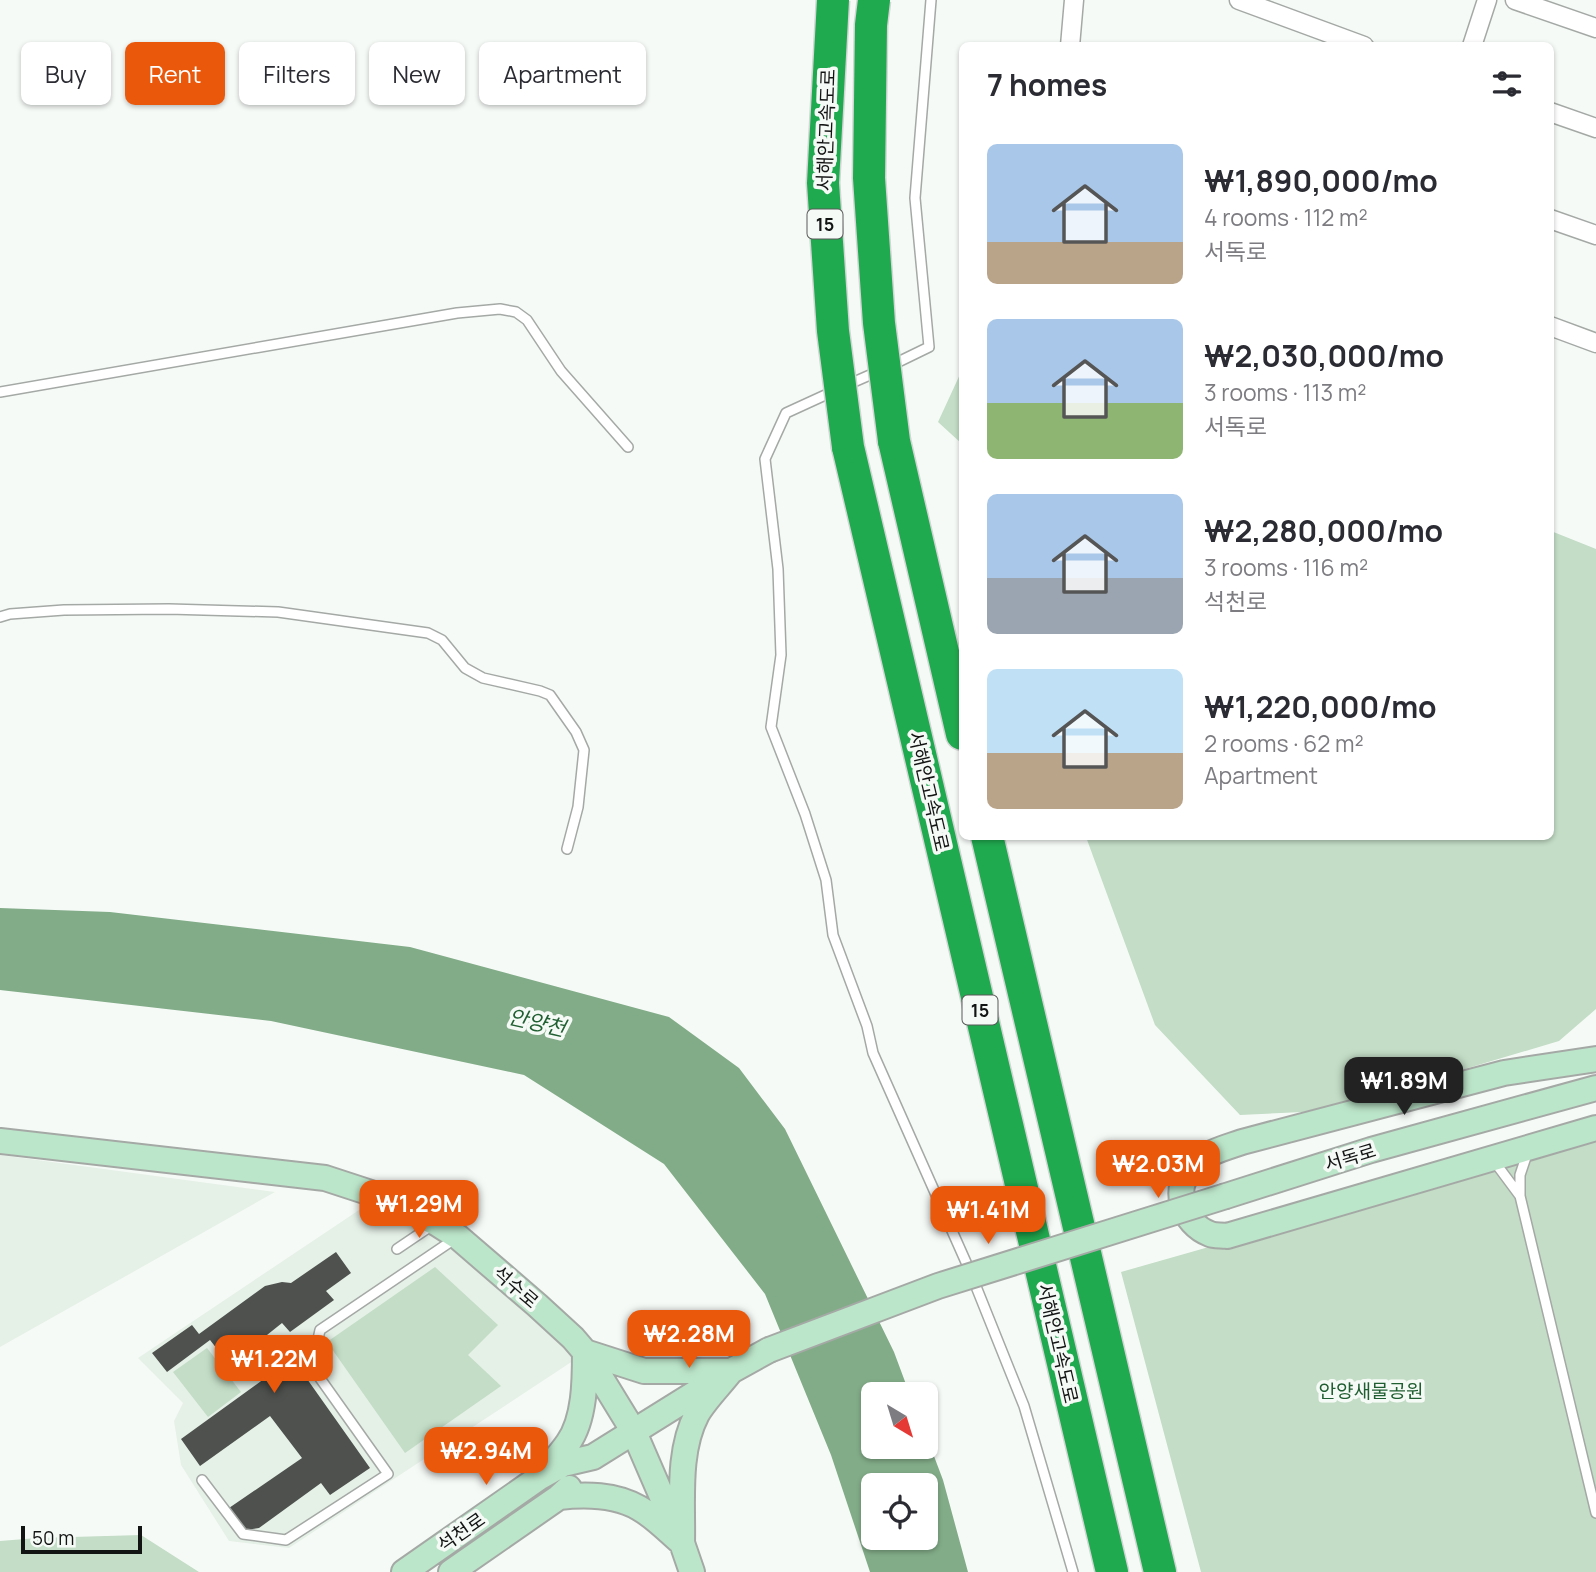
<!DOCTYPE html>
<meta charset="utf-8">
<style>
:root{--surface:#fff;--page:#f2f2f3;--text:#2b2b33;--muted:#7c7c81;--accent:#ea580c}
body{margin:0;font-family:Manrope,"Noto Sans KR",sans-serif;background:var(--page);color:var(--text);height:100vh;display:flex;flex-direction:column;font-size:26px;white-space:nowrap}
*{box-sizing:border-box;margin:0}
p{font-size:23px;color:var(--muted)}
.icon{flex:none;width:38px;height:38px;fill:none;stroke:currentColor;stroke-width:2;stroke-linecap:round;stroke-linejoin:round}
.map{position:relative;flex:1;overflow:hidden}
.side{position:absolute;left:959px;top:42px;width:595px;height:798px;display:flex;flex-direction:column;background:var(--surface);border-radius:10px;box-shadow:0 2px 5px #0004}
.side>*{flex:none}
.guide{position:absolute;left:21px;top:42px;width:665px;height:63px;display:flex;gap:14px}
.needle{width:46px;rotate:142deg}
.buttons{position:absolute;left:861px;top:1382px;display:grid;gap:14px}
.buttons a{display:grid;place-items:center;width:77px;height:77px;border-radius:10px;background:var(--surface);box-shadow:0 2px 5px #0004;font-size:35px}
.scale{position:absolute;left:21px;bottom:18px;width:121px;box-sizing:border-box;padding-left:7px;border:4px solid #121413;border-top:0;font-size:19px;line-height:24px;white-space:nowrap;color:#121413;-webkit-text-stroke:5px #f6faf7;paint-order:stroke}
.price{position:absolute;translate:-50% -60px;padding:0 16px;border-radius:14px;background:var(--accent);color:#fff;font-size:23px;line-height:46px;filter:drop-shadow(0 2px 4px #0008)}
.price::after{content:'';position:absolute;left:50%;top:42px;width:21px;height:16px;margin-left:-10px;background:inherit;clip-path:polygon(0 0,100% 0,50% 100%)}
.price.active{background:#222;color:#fff}
ul{padding:0;list-style:none}
li{display:flex;align-items:center;gap:21px;height:175px;padding:0 28px}
li span{display:grid;place-items:center;flex:none;width:196px;height:140px;border-radius:10px;color:#555}
li>.icon{margin-inline-start:auto}
span .icon{width:84px;height:84px;fill:#fffc;stroke-width:1}
li b{font-size:30px}
h2{display:flex;justify-content:space-between;align-items:center;height:84px;padding:0 28px;font-size:30px}
.pill{padding:0 24px;border-radius:10px;background:var(--surface);box-shadow:0 2px 5px #0004;font-size:24px;line-height:63px}
.pill.active{background:var(--accent);color:#fff}
.map>svg:first-child{display:block}
.built{fill:#e5f0e7}
.green{fill:#c3ddc6}
.water{fill:#82ac88;fill-rule:evenodd}
.building{fill:#4e514e}
.lines{fill:none;stroke-linecap:round;stroke-linejoin:round}
.lane-casing{stroke:#a5a9a6;stroke-width:12}
.street-casing{stroke:#a5a9a6;stroke-width:21}
.secondary-casing{stroke:#a5a9a6;stroke-width:28}
.highway-casing{stroke:#d4d5d5;stroke-width:35}
.lane{stroke:#fff;stroke-width:9}
.street{stroke:#fff;stroke-width:18}
.secondary{stroke:#bce6ca;stroke-width:24}
.highway{stroke:#20aa4f;stroke-width:32}
.secondary-bridge-casing{stroke:#a5a9a6;stroke-width:28;stroke-linecap:butt}
.highway-bridge-casing{stroke:#d4d5d5;stroke-width:35;stroke-linecap:butt}
.secondary-bridge{stroke:#bce6ca;stroke-width:24}
.highway-bridge{stroke:#20aa4f;stroke-width:32}
.labels{text-anchor:middle;dominant-baseline:central;stroke-width:7;stroke-linejoin:round;paint-order:stroke}
.shield{fill:#f6faf7;stroke:#565957;stroke-width:2}
.shield-label{font-size:18px;font-weight:bold;fill:#121413}
.street-label{font-size:19px;fill:#121413;stroke:#f6faf7}
.park-label{font-size:19px;fill:#1f5e30;stroke:#f6faf7}
.water-label{font-size:21px;font-style:italic;fill:#216032;stroke:#f6faf7}
</style>
<div class="map">
<svg width="1596" height="1572" viewBox="0 0 1596 1572">
<rect width="100%" height="100%" fill="#f6faf7"/>
<path class="built" d="M0,1155l275,37 -275,155z
M374,1200l59,28 149,127 -293,193 -60,-7 -48,-76 -7,-44 9,-18 -45,-45z"/>
<path class="green" d="M962,370v74l-24,-22z
M1551,531l45,18v460l-37,32 -235,70 -84,4 -85,-90 -69,-188 464,-1z
M1596,1137v435h-395l-80,-300z
M435,1267l63,58 -30,30 33,31 -96,67 -78,-111z
M207,1348l34,44 -33,25 -35,-45z
M141,1535l58,37h-199v-31l37,-3z"/>
<path class="water" d="M0,908l110,4 300,35 259,70 70,51 46,61 109,223 16,43h-37v52h53v-12l17,45 25,92h-98l-39,-117 -66,-161 -101,-130 -140,-89 -253,-54 -271,-31zM873,1486h53v52h-53z"/>
<path class="building" d="M336,1252l15,21 -25,18 8,9 -44,32 -8,-9 -20,16 28,37 10,-7 70,99 -40,27 -9,-12 -62,45 -14,2 -16,-22 73,-50 -32,-42 -70,50 -19,-27 87,-63 -13,-19 -19,16 -26,-33 -43,32 -15,-19 40,-28 7,9 66,-48 17,-4 9,1z"/>
<g class="lines">
<g class="lane-casing">
<path id="lane" d="M892,365l37,-18 -14,-149 16,-198
M847,385l32,-14
M834,391l-48,22 -21,46 13,110 3,86 -10,72 34,87 21,66 7,55 34,91 6,27 96,216 55,137 49,166
M0,392l457,-79 43,-4 16,3 11,8 34,51 67,76
M0,617l10,-3 54,-4 105,-1 109,3 150,21 14,7 23,28 18,10 57,13 10,4 26,37 8,18 -6,57 -11,42
M1528,1151l-8,24v21l76,317
M1494,1161l26,35
M397,1249l37,-25
M202,1480l41,54 43,6 102,-66 -76,-107 8,-37 136,-92"/>
</g>
<g class="street-casing">
<path id="street" d="M1239,0l125,46
M1515,0l81,28
M1070,46l4,-46
M1472,46l15,-46
M1550,112l46,16
M1550,219l46,16
M1550,326l46,17"/>
</g>
<g class="secondary-casing">
<path id="secondary" d="M1596,1059l-92,14 -262,69c-17,6 -35,10 -49,24 -22,22 -11,57 17,68 5,2 11,1 17,2l369,-108
M0,1141l325,37 52,17 28,12 31,16 22,14 79,68 36,33 12,14 49,80 48,111 10,29
M1226,1196l145,-46 225,-62
M540,1477c9,-11 20,-22 28,-34 17,-24 17,-63 17,-91l59,19h87c-10,13 -26,29 -34,43 -20,38 -14,87 -15,129 -13,-11 -27,-26 -43,-35 -24,-14 -53,-14 -80,-11
M404,1572l136,-95 23,-13 30,-7 138,-86 38,-21
M451,1572l108,-75 10,-9"/>
</g>
<g class="highway-casing">
<path id="highway" d="M894,441l68,293
M848,447l264,1125
M987,836l173,736"/>
</g>
<use href="#lane" class="lane"/>
<use href="#street" class="street"/>
<use href="#secondary" class="secondary"/>
<use href="#highway" class="highway"/>
<g class="secondary-bridge-casing">
<path id="secondary-bridge" d="M769,1350l169,-64 288,-90"/>
</g>
<g class="highway-bridge-casing">
<path id="highway-bridge" d="M833,0l-10,183 10,148 15,116
M874,0l-3,25 -2,153 10,145 15,118"/>
</g>
<use href="#secondary-bridge" class="secondary-bridge"/>
<use href="#highway-bridge" class="highway-bridge"/>
</g>
<g class="labels">
<g class="shield">
<rect x="807.5" y="209.5" width="35" height="29" rx="5"/>
<rect x="962.5" y="995.5" width="35" height="29" rx="5"/>
</g>
<g class="shield-label">
<text x="825" y="224">15</text>
<text x="980" y="1010">15</text>
</g>
<g class="street-label">
<text transform="translate(826 130) rotate(-88)">서해안고속도로</text>
<text transform="translate(929 791) rotate(77)">서해안고속도로</text>
<text transform="translate(1350 1157) rotate(-17)">서독로</text>
<text transform="translate(516 1287) rotate(41)">석수로</text>
<text transform="translate(1058 1343) rotate(77)">서해안고속도로</text>
<text transform="translate(461 1532) rotate(-35)">석천로</text>
</g>
<g class="park-label">
<text x="1371" y="1391">안양새물공원</text>
</g>
<g class="water-label">
<text transform="translate(537 1022) rotate(13)">안양천</text>
</g>
</g>
</svg>
<div class="buttons">
<a><svg class="needle" viewBox="-14 -14 28 28"><path d="M0-13l5 13h-10z" fill="#e53935"/><path d="M0 13l5-13h-10z" fill="#7c7c81"/></svg></a>
<a><svg class="icon" aria-label="locate" viewBox="0 0 24 24"><circle cx="12" cy="12" r="6"/><path d="M12 2v4M12 18v4M2 12h4M18 12h4"/></svg></a>
</div>
<div class="scale">50 m</div>
<b class="price active" style="left:1404px;top:1117px">₩1.89M</b>
<b class="price" style="left:1158px;top:1200px">₩2.03M</b>
<b class="price" style="left:419px;top:1240px">₩1.29M</b>
<b class="price" style="left:988px;top:1246px">₩1.41M</b>
<b class="price" style="left:689px;top:1370px">₩2.28M</b>
<b class="price" style="left:274px;top:1395px">₩1.22M</b>
<b class="price" style="left:486px;top:1487px">₩2.94M</b>
<div class="guide">
<a class="pill">Buy</a>
<a class="pill active">Rent</a>
<a class="pill">Filters</a>
<a class="pill">New</a>
<a class="pill">Apartment</a>
</div>
<section class="side">
<h2>7 homes<svg class="icon" aria-label="filters" viewBox="0 0 24 24"><path d="M4 7h16M4 17h16"/><circle cx="9" cy="7" r="2"/><circle cx="15" cy="17" r="2"/></svg></h2>
<ul>
<li><span style="background:linear-gradient(#a9c7e8 70%,#b9a48a 0)"><svg class="icon" aria-label="home" viewBox="0 0 24 24"><path d="M3 11l9-7 9 7M6 9v11h12V9"/></svg></span><div><b>₩1,890,000/mo</b><p>4 rooms · 112 m²</p><p>서독로</p></div></li>
<li><span style="background:linear-gradient(#a9c7e8 60%,#8fb573 0)"><svg class="icon" aria-label="home" viewBox="0 0 24 24"><path d="M3 11l9-7 9 7M6 9v11h12V9"/></svg></span><div><b>₩2,030,000/mo</b><p>3 rooms · 113 m²</p><p>서독로</p></div></li>
<li><span style="background:linear-gradient(#a9c7e8 60%,#9aa5b1 0)"><svg class="icon" aria-label="home" viewBox="0 0 24 24"><path d="M3 11l9-7 9 7M6 9v11h12V9"/></svg></span><div><b>₩2,280,000/mo</b><p>3 rooms · 116 m²</p><p>석천로</p></div></li>
<li><span style="background:linear-gradient(#bfe0f5 60%,#b9a48a 0)"><svg class="icon" aria-label="home" viewBox="0 0 24 24"><path d="M3 11l9-7 9 7M6 9v11h12V9"/></svg></span><div><b>₩1,220,000/mo</b><p>2 rooms · 62 m²</p><p>Apartment</p></div></li>
</ul>
</section>
</div>
